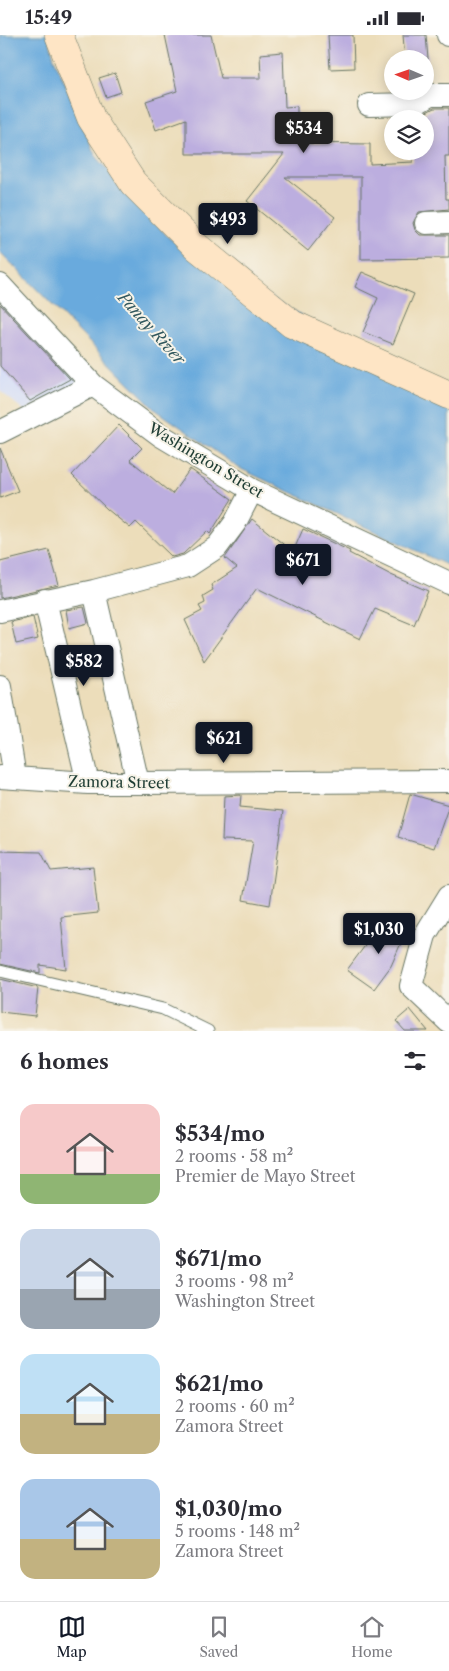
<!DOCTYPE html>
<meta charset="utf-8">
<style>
:root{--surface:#fff;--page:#f7f7f7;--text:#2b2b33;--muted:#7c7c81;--line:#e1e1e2;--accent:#111827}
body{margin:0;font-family:"Libre Caslon Text",serif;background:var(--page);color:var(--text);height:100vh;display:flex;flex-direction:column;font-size:19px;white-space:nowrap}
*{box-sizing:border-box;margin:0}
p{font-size:16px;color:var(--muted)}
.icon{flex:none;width:28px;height:28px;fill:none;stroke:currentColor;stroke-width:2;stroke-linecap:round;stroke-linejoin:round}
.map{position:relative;height:996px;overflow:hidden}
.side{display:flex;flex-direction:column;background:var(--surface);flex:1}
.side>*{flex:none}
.needle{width:32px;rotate:272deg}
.controls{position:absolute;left:384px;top:15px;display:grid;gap:10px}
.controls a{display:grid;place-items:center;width:50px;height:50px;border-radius:50%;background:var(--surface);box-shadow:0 2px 12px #0003;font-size:25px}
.price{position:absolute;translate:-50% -42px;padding:0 11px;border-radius:5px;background:var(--accent);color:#fff;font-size:16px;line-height:32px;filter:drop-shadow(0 1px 2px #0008)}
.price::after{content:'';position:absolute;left:50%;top:30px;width:15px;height:11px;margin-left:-8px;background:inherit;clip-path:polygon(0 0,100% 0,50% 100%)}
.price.active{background:#222;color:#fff}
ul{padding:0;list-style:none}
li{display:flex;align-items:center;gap:15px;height:125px;padding:0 20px}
li span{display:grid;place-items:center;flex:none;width:140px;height:100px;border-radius:15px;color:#555}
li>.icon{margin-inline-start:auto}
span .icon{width:60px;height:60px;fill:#fffc;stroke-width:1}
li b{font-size:21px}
h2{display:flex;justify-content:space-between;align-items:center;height:60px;padding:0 20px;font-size:21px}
.status{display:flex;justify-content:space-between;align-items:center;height:35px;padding:0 25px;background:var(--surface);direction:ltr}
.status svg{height:14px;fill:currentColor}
.tab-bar{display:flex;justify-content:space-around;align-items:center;height:70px;border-top:1px solid var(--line);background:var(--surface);font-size:14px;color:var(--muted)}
.tab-bar a{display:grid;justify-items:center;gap:2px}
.tab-bar .active{color:var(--accent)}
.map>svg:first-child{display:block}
.built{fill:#cfdafa}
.water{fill:#69aadd;stroke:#447488}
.building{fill:#bcaedf}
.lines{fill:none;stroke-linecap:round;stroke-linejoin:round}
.lane-casing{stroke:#677563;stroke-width:13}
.street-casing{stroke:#677563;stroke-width:24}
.secondary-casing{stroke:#677563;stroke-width:29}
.lane{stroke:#fff;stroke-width:11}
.street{stroke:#fff;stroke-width:22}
.secondary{stroke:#fee5c5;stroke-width:28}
.labels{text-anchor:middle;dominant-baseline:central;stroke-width:4;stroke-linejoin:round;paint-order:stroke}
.street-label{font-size:15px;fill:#1f3d34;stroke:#f7f3e8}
.water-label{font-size:16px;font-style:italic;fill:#32585e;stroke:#f7f3e8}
</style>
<div class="status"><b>15:49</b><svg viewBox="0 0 49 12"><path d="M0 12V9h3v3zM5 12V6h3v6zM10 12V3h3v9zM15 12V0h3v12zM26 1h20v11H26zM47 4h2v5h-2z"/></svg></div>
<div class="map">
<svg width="449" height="996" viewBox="0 0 449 996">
<rect width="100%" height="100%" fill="#f7f3e8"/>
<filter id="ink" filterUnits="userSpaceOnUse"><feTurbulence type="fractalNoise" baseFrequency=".02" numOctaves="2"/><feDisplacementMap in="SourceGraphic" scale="10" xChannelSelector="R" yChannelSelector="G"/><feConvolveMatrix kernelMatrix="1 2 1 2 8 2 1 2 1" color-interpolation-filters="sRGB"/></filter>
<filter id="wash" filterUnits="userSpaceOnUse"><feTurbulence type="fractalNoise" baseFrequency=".0096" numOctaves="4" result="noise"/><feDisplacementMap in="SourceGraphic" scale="20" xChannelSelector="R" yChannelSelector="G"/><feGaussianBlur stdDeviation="1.12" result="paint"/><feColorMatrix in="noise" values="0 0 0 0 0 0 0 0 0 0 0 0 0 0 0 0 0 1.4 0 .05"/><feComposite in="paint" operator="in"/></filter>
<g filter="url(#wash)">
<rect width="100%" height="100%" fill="#ecddba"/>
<path class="built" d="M0,263l80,84 -55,29 -25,-20z"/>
<path class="water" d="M0,0h48l6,23 41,97 74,83 280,163v165l-210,-98 -83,-58 -156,-158z"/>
<g id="blocks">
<path class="building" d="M165,0h46l10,43h40l-1,-24 23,-2 2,55 12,-1v37l73,1v20l43,-2v-11h12v-32l-12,-2 8,-2 13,-7h15v48h-4l1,43h3v10l-30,3 -6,11 2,7 5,5h29v23l-88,1v-82h-76l50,40 -27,34 -61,-50 37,-47h-98v-35l-30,11 -10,-29 31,-10z
M328,0h25l1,33 -24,1z
M403,0h23l2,24h-23z
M115,38l6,19 -15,5 -7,-19z
M362,237l52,22 -21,50 -30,-12 15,-34 -23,-11z
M0,269l70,75 -40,22 -30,-35z
M119,390l23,23 -12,12 42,34 18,-25 42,30 -22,35 -3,-3 -24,23 -11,3 -36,-35 -6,6 -23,-19 -35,-34z
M0,413l18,43 -18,7z
M252,484l41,33 10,-23 47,22 -1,2 42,22 37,16 -14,34 -39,-16 -15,30 -103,-51 -53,73 -19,-41 17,-9 -3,-5 6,-3 -2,-7 10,-6 -2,-5 26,-17 -12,-10z
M49,515l10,35 -59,13v-36z
M84,572l4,16 -19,5 -3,-18z
M33,582l5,22 -22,5 -5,-22z
M410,759l39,11 -15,43 -36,-11z
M241,760l-1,12 43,4 -13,94 -27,-5 10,-59 -31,-1 2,-44z
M0,816l41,1 10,19 42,-4 5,46 -37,4 5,52 -26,-4v8l-40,-9z
M391,882l17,10 -17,39 -17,23 -27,-19 20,-27 6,4z
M0,944l38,9 -3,28 -35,-4z
M410,974l18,22h-23l-9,-10z"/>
</g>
</g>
<g filter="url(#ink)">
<use href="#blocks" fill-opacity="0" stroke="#677563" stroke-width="1"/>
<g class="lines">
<g class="lane-casing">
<path id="lane" d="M0,936l163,38 45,22"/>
</g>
<g class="street-casing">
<path id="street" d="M448,0h1
M369,70l46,-1 15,-9h19
M426,188l23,-1
M0,250l93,100 67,50 92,55 197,93
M0,397l93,-47
M94,556l44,192
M45,565l43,183
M0,576l94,-20 94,-25 29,-19 18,-24 17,-33
M0,651l15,91
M0,742l88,6h50l311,-2
M449,861l-24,39 -14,51 38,36"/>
</g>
<g class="secondary-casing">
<path id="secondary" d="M59,0l32,83 42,65 64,64 95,77 157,71"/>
</g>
<use href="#lane" class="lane"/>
<use href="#street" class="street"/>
<use href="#secondary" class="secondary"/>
</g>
</g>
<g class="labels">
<g class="street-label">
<text transform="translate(206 425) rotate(31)">Washington Street</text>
<text transform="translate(119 747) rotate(1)">Zamora Street</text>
</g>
<g class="water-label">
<text transform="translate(152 293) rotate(48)">Panay River</text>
</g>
</g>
</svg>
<div class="controls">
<a><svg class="needle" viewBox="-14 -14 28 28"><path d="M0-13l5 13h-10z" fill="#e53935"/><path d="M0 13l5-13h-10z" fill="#7c7c81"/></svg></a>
<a><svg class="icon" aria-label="layers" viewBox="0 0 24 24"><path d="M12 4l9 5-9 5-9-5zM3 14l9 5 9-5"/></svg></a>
</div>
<b class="price active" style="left:304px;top:119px">$534</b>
<b class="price" style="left:228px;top:210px">$493</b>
<b class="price" style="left:303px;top:551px">$671</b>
<b class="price" style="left:84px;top:652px">$582</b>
<b class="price" style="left:224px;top:729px">$621</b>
<b class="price" style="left:379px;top:920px">$1,030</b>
</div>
<section class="side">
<h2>6 homes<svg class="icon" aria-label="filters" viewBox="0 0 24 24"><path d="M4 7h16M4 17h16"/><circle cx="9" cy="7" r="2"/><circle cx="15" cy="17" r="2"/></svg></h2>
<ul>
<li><span style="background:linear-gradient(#f6c9c9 70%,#8fb573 0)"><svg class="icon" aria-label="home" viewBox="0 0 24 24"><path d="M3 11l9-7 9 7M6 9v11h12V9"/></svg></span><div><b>$534/mo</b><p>2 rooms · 58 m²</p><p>Premier de Mayo Street</p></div></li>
<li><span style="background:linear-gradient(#c9d6e8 60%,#9aa5b1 0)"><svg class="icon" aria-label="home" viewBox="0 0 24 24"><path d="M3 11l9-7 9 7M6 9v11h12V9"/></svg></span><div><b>$671/mo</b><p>3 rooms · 98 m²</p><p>Washington Street</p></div></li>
<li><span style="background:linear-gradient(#bfe0f5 60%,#c2b280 0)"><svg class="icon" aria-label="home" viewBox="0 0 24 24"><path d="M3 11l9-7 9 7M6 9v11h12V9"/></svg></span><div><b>$621/mo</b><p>2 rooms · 60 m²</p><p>Zamora Street</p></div></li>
<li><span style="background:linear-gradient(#a9c7e8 60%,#c2b280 0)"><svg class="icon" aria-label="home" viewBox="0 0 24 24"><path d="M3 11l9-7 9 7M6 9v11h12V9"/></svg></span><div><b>$1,030/mo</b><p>5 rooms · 148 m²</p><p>Zamora Street</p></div></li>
</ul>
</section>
<nav class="tab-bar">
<a class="active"><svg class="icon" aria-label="map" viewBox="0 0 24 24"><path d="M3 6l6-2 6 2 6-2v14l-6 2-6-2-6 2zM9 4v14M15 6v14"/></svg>Map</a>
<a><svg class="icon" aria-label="saved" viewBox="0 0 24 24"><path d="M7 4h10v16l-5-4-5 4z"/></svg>Saved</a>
<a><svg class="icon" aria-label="home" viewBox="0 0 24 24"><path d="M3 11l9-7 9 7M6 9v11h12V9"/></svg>Home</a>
</nav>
